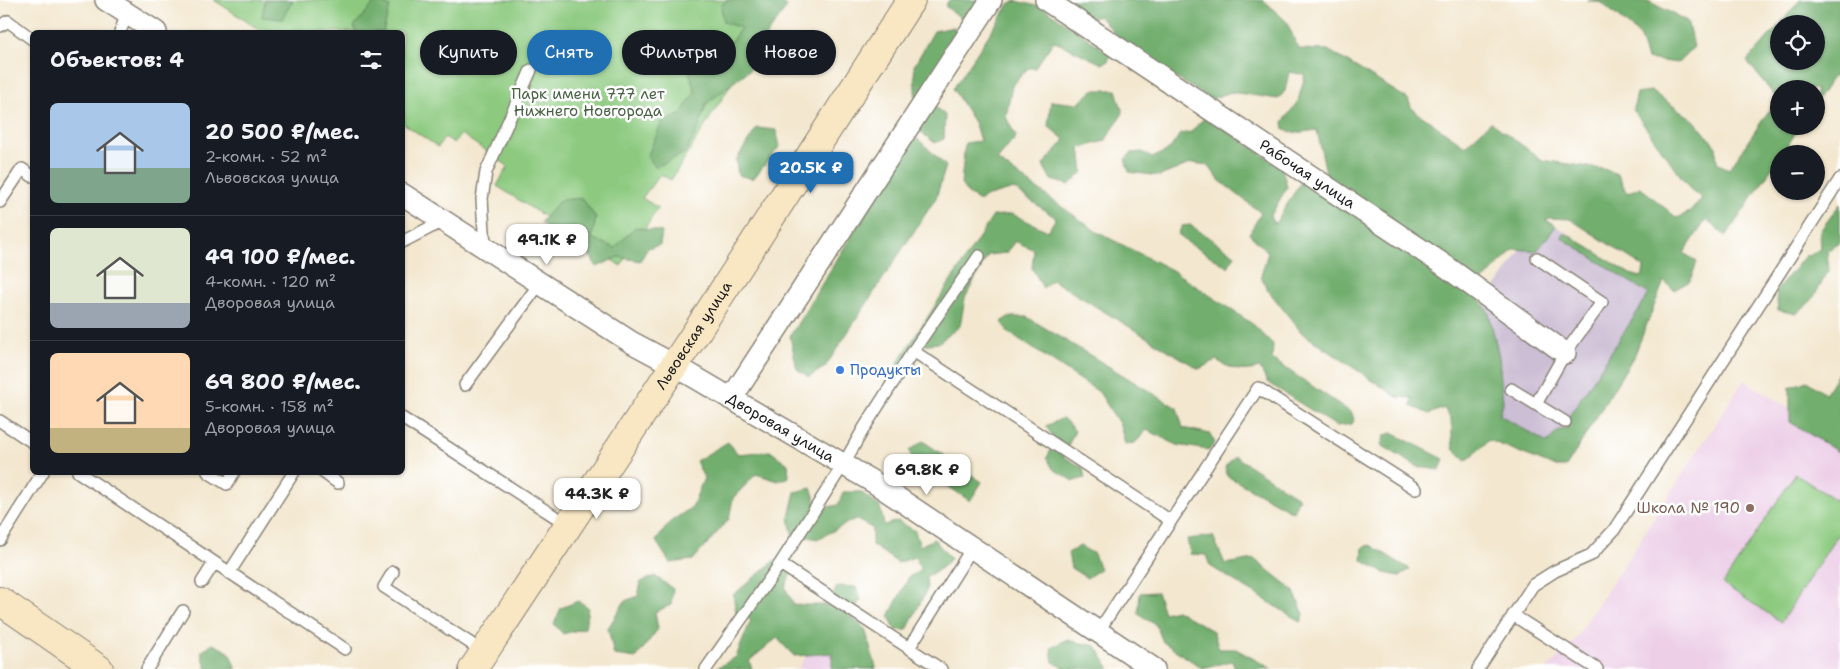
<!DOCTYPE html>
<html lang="ru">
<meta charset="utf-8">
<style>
:root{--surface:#171b24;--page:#20242c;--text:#f1f3f6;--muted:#9ea1a6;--line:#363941;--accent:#1f6fb2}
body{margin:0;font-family:"Shantell Sans",sans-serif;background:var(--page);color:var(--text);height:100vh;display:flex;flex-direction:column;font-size:19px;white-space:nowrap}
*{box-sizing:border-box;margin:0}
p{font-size:16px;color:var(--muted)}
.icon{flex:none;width:28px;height:28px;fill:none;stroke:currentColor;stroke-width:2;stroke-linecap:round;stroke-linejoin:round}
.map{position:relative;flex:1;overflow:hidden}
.sheet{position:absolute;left:30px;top:30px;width:375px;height:445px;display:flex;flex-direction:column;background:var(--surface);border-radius:8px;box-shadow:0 1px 4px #0004}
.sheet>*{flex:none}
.top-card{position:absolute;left:420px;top:30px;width:475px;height:45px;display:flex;gap:10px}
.buttons{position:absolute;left:1770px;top:15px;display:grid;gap:10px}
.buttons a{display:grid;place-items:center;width:55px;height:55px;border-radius:50%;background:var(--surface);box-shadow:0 1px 4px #0004;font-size:25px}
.price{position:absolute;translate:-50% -42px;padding:0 11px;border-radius:10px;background:#fff;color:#222;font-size:16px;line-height:32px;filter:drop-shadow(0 1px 2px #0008)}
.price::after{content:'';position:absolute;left:50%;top:30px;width:15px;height:11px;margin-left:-8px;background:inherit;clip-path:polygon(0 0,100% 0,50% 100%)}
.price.active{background:var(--accent);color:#fff}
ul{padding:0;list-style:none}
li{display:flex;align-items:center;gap:15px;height:125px;padding:0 20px}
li+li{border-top:1px solid var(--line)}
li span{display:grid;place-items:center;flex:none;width:140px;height:100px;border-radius:8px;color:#555}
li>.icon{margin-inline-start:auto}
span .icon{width:60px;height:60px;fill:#fffc;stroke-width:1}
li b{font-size:21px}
h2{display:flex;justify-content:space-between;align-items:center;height:60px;padding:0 20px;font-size:21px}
.pill{padding:0 18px;border-radius:22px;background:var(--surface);box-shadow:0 1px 4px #0004;font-size:18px;line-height:45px}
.pill.active{background:var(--accent);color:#fff}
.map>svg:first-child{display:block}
.built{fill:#edd0e8}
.industrial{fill:#ccbed4}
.green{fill:#8dca80;stroke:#54734e}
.forest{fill:#72ae6e;stroke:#476545}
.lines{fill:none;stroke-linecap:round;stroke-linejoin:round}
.lane-casing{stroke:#888276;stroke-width:14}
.street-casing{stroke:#888276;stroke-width:24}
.secondary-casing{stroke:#888276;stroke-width:30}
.lane{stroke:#fff;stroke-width:11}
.street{stroke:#fff;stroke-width:21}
.secondary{stroke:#f9e7c3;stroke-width:28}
.shop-dot{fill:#3f7fe0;stroke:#fff;stroke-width:2}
.education-dot{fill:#8d6e63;stroke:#fff;stroke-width:2}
.labels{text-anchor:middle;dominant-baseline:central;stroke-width:5;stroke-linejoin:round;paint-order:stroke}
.park-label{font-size:15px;fill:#496244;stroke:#fff}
.street-label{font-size:15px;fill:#1c1c1c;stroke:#fff}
.shop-label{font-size:15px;fill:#366cbe;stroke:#fff;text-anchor:start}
.education-label{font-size:15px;fill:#785e54;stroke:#fff;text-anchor:end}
</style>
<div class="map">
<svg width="1840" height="669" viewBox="0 0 1840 669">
<rect width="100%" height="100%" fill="#fff"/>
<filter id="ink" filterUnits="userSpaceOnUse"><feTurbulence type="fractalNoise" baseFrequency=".02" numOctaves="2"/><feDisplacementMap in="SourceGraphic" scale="10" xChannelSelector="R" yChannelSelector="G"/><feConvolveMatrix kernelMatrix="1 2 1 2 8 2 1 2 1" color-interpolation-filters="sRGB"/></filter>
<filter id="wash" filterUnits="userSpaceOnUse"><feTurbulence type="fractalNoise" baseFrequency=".0096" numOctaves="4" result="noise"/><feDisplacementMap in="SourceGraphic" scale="20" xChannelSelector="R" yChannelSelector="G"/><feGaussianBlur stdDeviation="1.12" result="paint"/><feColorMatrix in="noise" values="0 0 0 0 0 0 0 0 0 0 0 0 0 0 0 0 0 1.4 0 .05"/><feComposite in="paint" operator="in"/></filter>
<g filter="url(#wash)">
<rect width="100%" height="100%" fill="#f3e7cf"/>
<path class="built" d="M1744,380l96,61v228h-293l28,-29z
M817,639l48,30h-67z"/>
<path class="industrial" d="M1543,217l111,73 -103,166 -63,-40 -4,-112z"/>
<path class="green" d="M214,0h570l-113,180 -11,-6 -18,24 16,10 -37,58 -124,-80 11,-20 -47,-32 -7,9 -9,-6 -7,10 -35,-24 -1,-91h-139z
M1795,474l45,29v28l-59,91 -58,-38z"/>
<path class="forest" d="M265,0h28l-11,19 -20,-2z
M377,0l13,7 -7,25h-27l-2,-6z
M728,0h53l6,7 -22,30 1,23 -18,11 -42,33 -7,23 -14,26 -29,14 -9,-10 15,-35 18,-7 15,-23 -7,-25 -22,-4 5,-18 19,-3 9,16 25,-7 17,-23 -18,-6 -2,-17z
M949,0h35l-3,9 -20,9 -16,-12z
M1061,0h202l23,21 13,28 29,1 80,49 4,10 53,37 26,-24 51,38 67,10 9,5 9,18 13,-6 37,31 13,-6 12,-14 -12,-9 -57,-79 4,-17 14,-2 43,29 22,27 1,16 12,6 48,-70 -30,-38 32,-36v36h37v-37h-36l20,-24h40v67l-24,35v-13h-37v37h21l-18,28h-3v4l-53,78 -20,-16 -22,33 13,9 -7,19 -16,9 -10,-9 -29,73 -69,113h-10l-67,-27 -19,18 -5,3 -12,-12 -2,-29 -7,-12 -15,6 -18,-8 1,-8 -15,-1 -95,-64 -35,-44 -6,-13 7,-24 -19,-18 12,-21 -42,-33 -11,-15 -16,-2 -32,13 -31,-4 -4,-13 6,-6 11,-1 10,6 17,-8 11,-16 11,-2 15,-16 76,52 5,19 -17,30 5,7 27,-44 175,115 12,18 10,44 4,45 -3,13 47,28 12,-13 9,-1v-11l81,-124 -87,-56 1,-4 6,1 61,39 11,3 2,-3 1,-7 -74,-48 -21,-1 -3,2 10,6 -19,25 -23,-2 -35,36 -152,-107 -10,-48 -23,3 -10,-3 -1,-8 15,-21 7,-26 -16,-3 -4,19 -7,8 -47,-7 -20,7 -81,-49 -31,-34 -9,3z
M1588,0h58l41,21 7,26 -16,16 -31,-4 -8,-24 -37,-32z
M1017,1l27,7 66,46 -2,7 -6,3 -48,-23 -19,27h-7l-16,18 -6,31 10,20 -19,23 100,72 75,38 82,55 19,19 -1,15 80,54 2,7 -2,4 -16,2 -69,-44 -7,-14c-20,5 -27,2 -44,-8l-17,9 -147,-89 -9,8 -11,-20 2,-18 -19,-9 -9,12 -18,2 -23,43 -5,28 -22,17 -22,2v22l-12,14h-18l107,-165 19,-2 36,17 8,-13 -42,-29 -29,8 -5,4 -12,-7 -7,-10 4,-41 15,-2 -5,-17 -22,-35 57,-86z
M954,27l7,22 -27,57 11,9 -1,24 -9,4 -18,-14 -3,-63 20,-35z
M1093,90h23l7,23 -18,28 -25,7 3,24 -14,13 -18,-5 -8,-15 22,-25 -17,-14 3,-25 27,3z
M757,128l19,2 4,16 -27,33 -15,-4 -2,-15z
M918,139l28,27 -10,32 -111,169 -16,10 -12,-8 -7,-33 119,-194z
M582,198l14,20 -4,20 23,10 20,-21 27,5 -2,13 -12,3 -8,13 -22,-4 -21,10 -13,-21 -21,1 -22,-25 19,-22z
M1840,204v39l-13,8 2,19 -17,30 -16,14 -18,-4 -2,-19 29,-35 16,-7 -1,-18z
M1190,225l45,30 -7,12 -41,-25 -9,-8 4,-8z
M1008,317h19l150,91 6,20 27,6 5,9 -6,7 -32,-5 -30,-15 -12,13 -10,1 -5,-19 -21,-33 -91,-60 -6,-10z
M1840,370v83l-50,-31v-35l17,-6 18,13z
M1063,418l12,13 -12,25 20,12 2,10 -11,3 -21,-12 -6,-11 8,-18 -9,-14z
M1392,433l52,26 -4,11 -22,-3 -37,-22 4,-10z
M923,441l59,41 -12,19 -55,-37 -6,-13z
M728,442l10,12 32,-3 18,13 1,13 -11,4 -22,-7 -23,24 -4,21 -36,41 -23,3 -14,-22 14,-19 22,-15 12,-29 -8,-17z
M1235,456l64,42 -6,14 -66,-36 -2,-9z
M811,488l8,21 19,-4 5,-13h18l19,15 4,18 14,-4 17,10 5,15 14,-7 17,20 -15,13 -10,4 1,13 -20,41h-12l-6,-14 20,-39 12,-7 -6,-13 -17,6 -26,-18v-17l-17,-9 -37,20 -26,-5 -3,-17 6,-25z
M1213,536l12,28 29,-5 39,31 11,24 -3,8 -91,-56 -4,-11 -16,-1 -3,-15z
M1370,545l40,24 -10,7 -16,-3 -22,-13 1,-13z
M1080,546l14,8 6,15 -13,9 -16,-10 -3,-15z
M775,560l19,7 -9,20 9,18h36l7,-19 19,1 5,13 -12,15 16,14 11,38 -1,2h-43v-16l-38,3 -17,-18 -28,23 3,8h-37l21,-12 15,-37 -15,-8 -3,-17z
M655,576l18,13 -2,16 -16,7 3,17 -22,29 -22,-3 -6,-27 17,-27 13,-5 3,-14z
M1157,592l7,21 12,-3 37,21 6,18h17l36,20h-37l-3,-8 -30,7 -39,-26 -7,-17 -18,-11 2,-21z
M578,601l10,6 -3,21 -22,6 -9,-10 7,-16z
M1066,640l30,6 14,23h-44l-13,-7 -2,-14z
M213,644l16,8 7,17h-29l-6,-17z"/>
</g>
<g filter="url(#ink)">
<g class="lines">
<g class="lane-casing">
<path id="lane" d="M0,26l8,-5 24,18
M120,32l7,-18
M0,202l22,-33 10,7
M402,242l41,-21
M485,247l-3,-48 4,-27 45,-102
M913,351l258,170
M465,385l75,-102
M1511,389l54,33
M1536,404l29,-51 37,-51 -65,-44
M402,418l166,107
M0,421l32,21
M78,472l267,177
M208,472l19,12 7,-12
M323,472l15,11
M0,540l43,-68
M780,564l161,105
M393,572l-9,15 100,65
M229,573l65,-101
M202,582l12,-19
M1513,615l84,54
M1098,632l160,-244 158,101
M909,648l63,-100
M147,669l36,-58
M706,669l74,-105 63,-99 21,-37 49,-77 66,-95
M1478,669l55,-84 22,-14 36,-16 23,-25 226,-351"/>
</g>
<g class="street-casing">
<g id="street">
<path d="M106,0l50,32"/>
<path id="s1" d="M1046,0l398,265 121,88"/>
<path id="s2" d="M402,194l229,148 43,23 201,118 279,186"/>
<path d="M731,399l260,-399"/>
</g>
</g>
<g class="secondary-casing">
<g id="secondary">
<path d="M0,601l99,68"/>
<path id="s3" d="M473,669l224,-338 214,-331"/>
</g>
</g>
<use href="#lane" class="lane"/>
<use href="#street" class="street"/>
<use href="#secondary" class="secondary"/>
</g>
</g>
<circle class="shop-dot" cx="840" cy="370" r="5"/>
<circle class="education-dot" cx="1750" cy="508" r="5"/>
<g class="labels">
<g class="park-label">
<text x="588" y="94">Парк имени 777 лет<tspan x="588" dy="17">Нижнего Новгорода</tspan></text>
</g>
<g class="street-label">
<text stroke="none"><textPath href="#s1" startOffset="314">Рабочая улица</textPath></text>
<text stroke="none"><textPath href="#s3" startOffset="400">Львовская улица</textPath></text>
<text stroke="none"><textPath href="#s2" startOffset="445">Дворовая улица</textPath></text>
</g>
<g class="shop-label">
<text x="850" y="370">Продукты</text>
</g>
<g class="education-label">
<text x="1740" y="508">Школа № 190</text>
</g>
</g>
</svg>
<div class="buttons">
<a><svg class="icon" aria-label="locate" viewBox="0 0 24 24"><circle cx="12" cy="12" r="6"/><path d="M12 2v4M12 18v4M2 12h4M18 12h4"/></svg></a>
<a>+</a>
<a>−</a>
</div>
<b class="price active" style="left:811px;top:194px">20.5K ₽</b>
<b class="price" style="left:547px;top:266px">49.1K ₽</b>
<b class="price" style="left:927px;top:496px">69.8K ₽</b>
<b class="price" style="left:597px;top:520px">44.3K ₽</b>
<div class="top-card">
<a class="pill">Купить</a>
<a class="pill active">Снять</a>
<a class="pill">Фильтры</a>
<a class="pill">Новое</a>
</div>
<section class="sheet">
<h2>Объектов: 4<svg class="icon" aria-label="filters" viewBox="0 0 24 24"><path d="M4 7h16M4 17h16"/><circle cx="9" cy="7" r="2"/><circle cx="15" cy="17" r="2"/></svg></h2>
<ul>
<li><span style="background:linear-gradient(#a9c7e8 65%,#7fa58c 0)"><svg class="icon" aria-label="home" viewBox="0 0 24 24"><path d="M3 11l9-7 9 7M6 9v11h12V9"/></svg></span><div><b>20 500 ₽/мес.</b><p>2-комн. · 52 m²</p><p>Львовская улица</p></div></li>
<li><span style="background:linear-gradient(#dfe7d0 75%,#9aa5b1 0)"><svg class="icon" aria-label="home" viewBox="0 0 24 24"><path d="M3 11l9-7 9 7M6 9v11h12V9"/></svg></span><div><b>49 100 ₽/мес.</b><p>4-комн. · 120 m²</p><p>Дворовая улица</p></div></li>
<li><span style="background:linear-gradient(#ffd9b3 75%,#c2b280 0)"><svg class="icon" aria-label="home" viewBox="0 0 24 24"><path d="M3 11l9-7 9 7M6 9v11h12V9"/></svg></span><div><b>69 800 ₽/мес.</b><p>5-комн. · 158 m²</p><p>Дворовая улица</p></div></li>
</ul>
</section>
</div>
